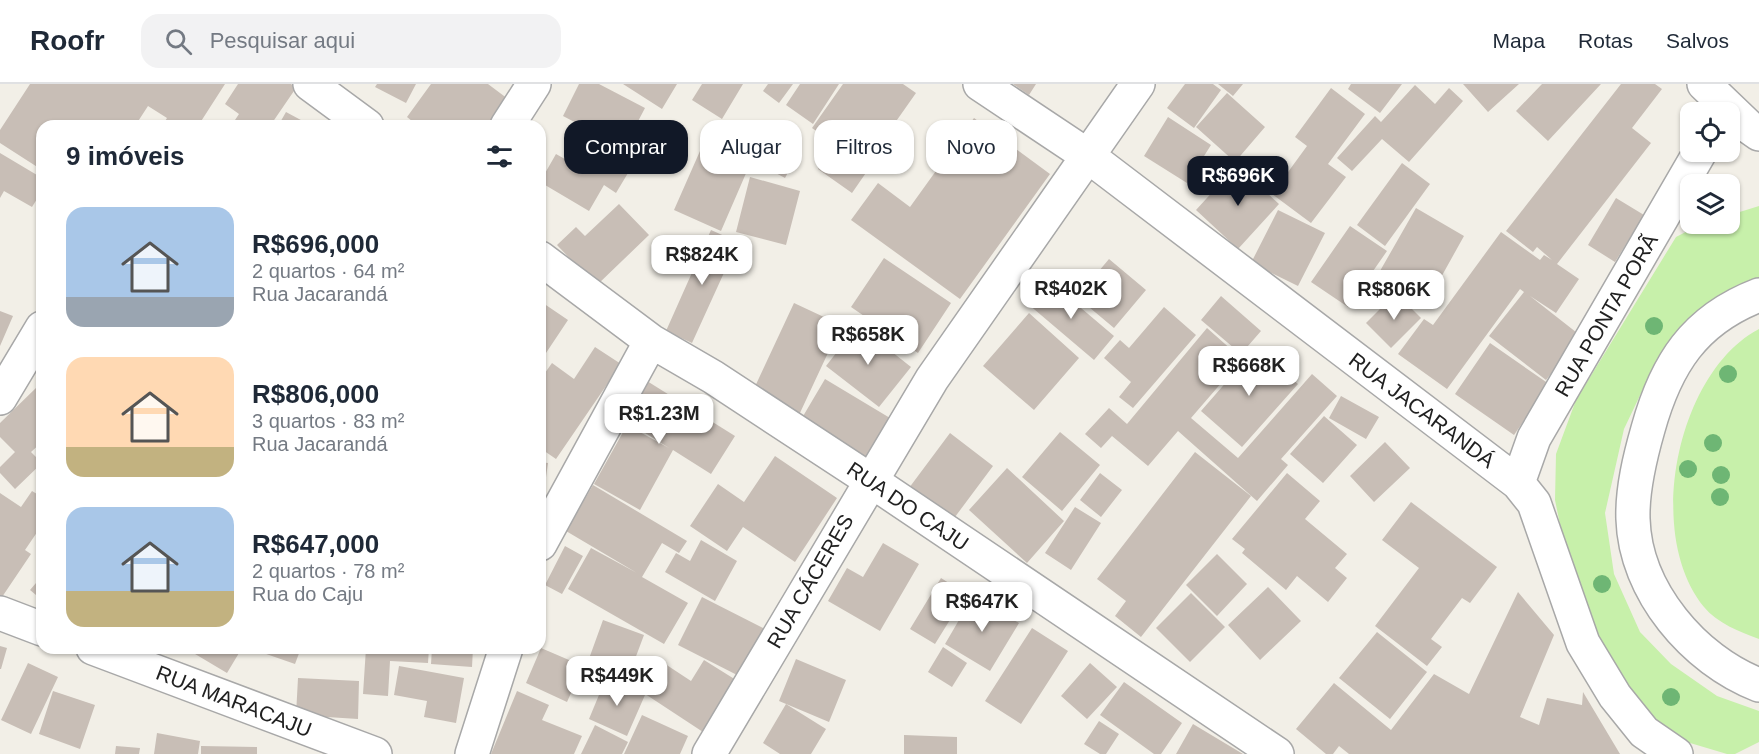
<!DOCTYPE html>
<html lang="pt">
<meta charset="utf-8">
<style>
:root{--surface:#fff;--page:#f2f2f3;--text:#1f2937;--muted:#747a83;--line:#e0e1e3;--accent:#111827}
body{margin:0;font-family:Helvetica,sans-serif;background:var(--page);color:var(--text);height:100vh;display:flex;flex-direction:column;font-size:22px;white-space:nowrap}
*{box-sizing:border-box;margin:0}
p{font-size:20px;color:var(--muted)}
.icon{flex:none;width:33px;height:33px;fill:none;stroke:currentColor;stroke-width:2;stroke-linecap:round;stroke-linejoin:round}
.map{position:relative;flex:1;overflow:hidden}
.panel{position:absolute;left:36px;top:36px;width:510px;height:534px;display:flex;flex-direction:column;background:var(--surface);border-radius:18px;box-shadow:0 2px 4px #0004}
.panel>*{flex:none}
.hud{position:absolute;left:564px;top:36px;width:570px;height:54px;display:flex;gap:12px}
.tools{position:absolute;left:1680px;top:18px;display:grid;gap:12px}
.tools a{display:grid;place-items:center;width:60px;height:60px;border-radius:12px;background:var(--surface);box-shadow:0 2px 4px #0004;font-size:30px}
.price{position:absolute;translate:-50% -51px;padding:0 14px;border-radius:12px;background:#fff;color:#222;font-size:20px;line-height:39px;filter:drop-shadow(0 2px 3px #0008)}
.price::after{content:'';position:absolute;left:50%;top:36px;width:18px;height:14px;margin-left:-9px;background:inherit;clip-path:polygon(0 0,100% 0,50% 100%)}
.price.selected{background:var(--accent);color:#fff}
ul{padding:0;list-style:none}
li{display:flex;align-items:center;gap:18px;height:150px;padding:0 30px}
li span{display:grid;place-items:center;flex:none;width:168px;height:120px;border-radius:18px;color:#555}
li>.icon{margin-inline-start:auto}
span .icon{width:72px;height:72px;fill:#fffc;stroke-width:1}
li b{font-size:26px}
h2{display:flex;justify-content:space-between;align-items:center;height:72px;padding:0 30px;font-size:26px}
.chip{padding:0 21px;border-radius:18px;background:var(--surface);box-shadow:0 2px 4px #0004;font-size:21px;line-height:54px}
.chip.selected{background:var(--accent);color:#fff}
header{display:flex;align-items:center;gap:36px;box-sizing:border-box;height:84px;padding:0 30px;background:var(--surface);border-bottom:2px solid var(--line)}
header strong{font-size:28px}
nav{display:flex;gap:33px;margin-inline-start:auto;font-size:21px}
.search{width:420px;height:54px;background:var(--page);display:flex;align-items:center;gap:15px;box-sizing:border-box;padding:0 21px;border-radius:18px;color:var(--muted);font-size:22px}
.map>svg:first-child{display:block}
.grass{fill:#c7f0aa}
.building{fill:#c8beb6}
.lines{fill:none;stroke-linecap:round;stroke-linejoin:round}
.minor-casing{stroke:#a8a8a8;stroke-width:36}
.tertiary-casing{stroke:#a8a8a8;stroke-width:36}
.minor{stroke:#fff;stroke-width:33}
.tertiary{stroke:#fff;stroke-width:33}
.tree{fill:#6eb674}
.labels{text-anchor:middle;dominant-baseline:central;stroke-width:5;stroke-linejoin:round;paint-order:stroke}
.street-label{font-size:21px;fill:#212121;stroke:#fff}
</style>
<header>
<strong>Roofr</strong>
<div class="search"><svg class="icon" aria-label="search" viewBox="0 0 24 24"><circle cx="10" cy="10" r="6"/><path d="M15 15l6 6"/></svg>Pesquisar aqui</div>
<nav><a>Mapa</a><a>Rotas</a><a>Salvos</a></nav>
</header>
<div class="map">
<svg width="1759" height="670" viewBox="0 0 1759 670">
<rect width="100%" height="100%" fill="#f2efe7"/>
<path class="grass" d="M1759,122v74l-46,21 -30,25 -29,40 -30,63 -19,84 9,61 26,58 31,32 46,32 42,15v31l-24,12h-8l-57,-17 -45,-41 -38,-63 -20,-74 -12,-59 1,-46 20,-54 100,-163 25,-13h29v-9z
M1759,245v310c-19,-7 -42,-16 -55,-32 -60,-73 -27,-235 55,-278z"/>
<path class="building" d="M30,0h195l-27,42h-36l5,-8 -19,-12 -13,20h-93v44l-42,-27v-13z
M238,0h53l5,4 -26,38h-39l8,-12 -14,-10z
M377,0h39l-10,19 -31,-16z
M431,0h57l28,21 -15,21h-83l-11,-9z
M579,0h20l46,24 -21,40 -61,-32z
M623,0h54l-15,25z
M702,0h41l-21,35 -30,-19z
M768,0h25l-14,19 -16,-12z
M800,0h39l-26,40 -27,-19z
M843,0h60l13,9 -31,44 -24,-17 -10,15 28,19 -27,39 -34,-24 17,-25 -23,-16z
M1013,0h23l-7,11z
M1185,0h28l8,6 -27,38 -27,-20z
M1218,0h25l-10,12z
M1351,0h51l-22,29 -32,-24z
M1463,0h56l-31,28z
M1542,0h59l-53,57 -32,-30z
M1621,0h34l7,5 -30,39 19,15 -94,121 22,15 -23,34 -26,-17 51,40 -35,44 -57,-44 35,-44 -4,-3 -73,100 -49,-35 26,-35 9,6 68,-93 39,28 4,-5 8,5 -15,-13 -4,5 -27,-21z
M1415,1l20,19 14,-16 14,13 -54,61 -27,-23 -30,32 -15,-13 38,-42 6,6z
M1331,4l34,26 -37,50 18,13 -35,46 -39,-29 35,-48 -12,-9z
M1227,9l38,34 -30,35 -39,-35z
M286,28l26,14h-34z
M1168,33l43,28 -24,38 -43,-27z
M974,34l76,56 -90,125 -109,-79 27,-37 32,24z
M762,52l35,20 -12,22 -36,-19z
M588,66l40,23 -12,20 -12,-8 -15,26 -49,-29 16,-28 23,13z
M700,67l47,20 -26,60 -47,-21z
M0,69l42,25v13l-10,16 -28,-16 -4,7z
M1402,79l28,21 -45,62 -28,-21z
M1237,81l42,39 -41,45 -42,-39z
M750,93l50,14 -14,54 -50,-13z
M1616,114l28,17 -29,47 -27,-17z
M619,120l30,31 -53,51 -39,-41 19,-18 9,9z
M1416,124l48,28 -39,70 -49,-28z
M1278,126l47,23 -27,53 -47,-23z
M1350,142l37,25 -39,56 -37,-25z
M711,146l27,12 -46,101 -26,-12z
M884,174l67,45 -33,50 -67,-46z
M1109,175l37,31 -32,38 -37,-31z
M1048,196l66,56 -20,24 -66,-56z
M1396,209l25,25 -30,30 -25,-25z
M1221,212l40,35 -20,23 -40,-34z
M540,217l28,19 -22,33 -6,-4z
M794,219l47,22 -42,90 -47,-22z
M1164,223l32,28 -63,73 -14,-11 12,-15 -27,-24 16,-18 9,8z
M0,227l13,5 -13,30z
M1029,229l50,45 -45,52 -51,-44z
M858,241l53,42 -32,40 -53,-41z
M1207,244l35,31 -51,59 47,40 74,-84 25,22 -56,63 7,6 -31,36 -79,-70 -30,35 -36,-30 -11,12 -16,-14 24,-26 18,16z
M1490,259l59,41 -35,51 -59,-41z
M595,263l26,17 -65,95 -16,-11v-68l12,-17 22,16z
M1256,264l42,36 -56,63 -41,-36z
M825,295l65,39 -26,43 -65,-38z
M647,297l88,55 -24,38 -38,-24 -33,60 -46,-26 33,-59 42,23 -46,-29z
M37,303l5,5v50l-11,10 11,11 -27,26 -15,-16v-6l15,-15 -15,-15v-14z
M1341,312l38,21 -13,22 -37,-21z
M1324,332l33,29 -34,38 -33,-29z
M1060,348l40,33 -38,46 -40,-34z
M950,349l43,33 -41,55 -43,-33z
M1385,358l25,26 -36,34 -24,-26z
M1195,368l56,44 -110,141 -26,-21 11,-15 -29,-22z
M775,372l62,42 -42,64 -52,-35 -16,24 -37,-25 28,-42 26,18z
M540,378l8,1 -7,50h-1z
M1007,384l57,53 -37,42 -58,-53z
M1100,389l22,17 -21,27 -21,-17z
M1287,389l33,28 -15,18 42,35 -12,14 12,10 -19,24 -31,-26 -11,14 -44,-37 3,-4 -13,-10z
M593,401l94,56 -8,12 -17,-10 -20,34 46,26 -24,41 -96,-55 23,-41 46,25 -71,-42z
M32,407l10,6v28l-17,25 6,4 -31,46v-107l21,14z
M1411,418l86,65 -27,36 -8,-5 -31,41 11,8 -15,19 -52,-40 44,-58 -37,-28z
M1075,423l26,16 -30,47 -26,-17z
M701,456l36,21 -22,40 -50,-29 11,-19 14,8z
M883,459l36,21 -39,67 -52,-30 19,-33 16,9z
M565,462l18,10 -21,38 -17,-9z
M1217,470l30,30 -30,32 -31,-31z
M42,492v24l-12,-10z
M941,494l25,16 -31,50 -25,-15z
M1268,503l33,34 -41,39 -32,-35z
M1518,508l36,43 -34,82 19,8 8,-27 35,7 1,-13 37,62h-271l-10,-8 -6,8h-7l-30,-25 38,-46 57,47 43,-56 35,20z
M1191,509l34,34 -35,35 -34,-34z
M973,512l46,27 -29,48 -45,-27z
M702,513l63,32 -24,48 -63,-32z
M603,536l41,15 -18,48 -40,-16z
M1032,544l36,23 -47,73 -36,-23z
M1377,548l50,40 -37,47 -51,-41z
M0,562l7,2 -6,21h-1z
M943,563l24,16 -15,24 -24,-15z
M185,564h57l-15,25z
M249,564h52l-6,16z
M366,564h63l-1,15 -38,-2 -2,35 -25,-2z
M432,564h41l-1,19 -41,-3z
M541,564l42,18 -16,36 -41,-19z
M653,572l38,25 13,-21 32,20 -33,52 -70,-46z
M796,575l50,21 -17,42 -50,-21z
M28,579l30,14 -27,57 -30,-14z
M1090,579l27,24 -30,32 -26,-23z
M399,582l65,12 -8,45 -32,-6 3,-16 -33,-6z
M298,594l61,3 -1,38 -62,-4z
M606,594l39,17 -18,41 -38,-17z
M1124,598l58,41 -21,31h-7l-54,-39z
M53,607l42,14 -15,44 -41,-15z
M517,607l32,14 -7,15 40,16 -8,18h-83z
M786,620l40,25 -15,25h-31l-17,-11z
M642,631l46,21 -8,18h-56z
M1099,637l20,13 -13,20h-6l-16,-10z
M1193,640l50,30h-67z
M595,641l33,17 -6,12h-41z
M157,649l43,8 -2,13h-44z
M904,651l53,2v17h-53z
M116,662l24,2 -1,6h-24z
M201,662l56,1v7h-56z"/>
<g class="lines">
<g class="minor-casing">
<path id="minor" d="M310,0l57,42
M980,0l108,72 430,327 16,20 49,140 32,53 29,36 32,22
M1704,0l45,43 10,7
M507,42l27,-42
M540,174l111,83 62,36 157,103 407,274
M0,314l42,-70
M1518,399l16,-45 166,-286
M540,460l111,-203
M0,529l42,16
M93,564l282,106
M472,670l34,-106
M709,670l223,-375 206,-295"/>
</g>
<g class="tertiary-casing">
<path id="tertiary" d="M1759,211c-65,25 -93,69 -111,134 -8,28 -16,60 -15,90 2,72 61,141 126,166"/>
</g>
<use href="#minor" class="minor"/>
<use href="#tertiary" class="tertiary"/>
</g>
<g class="tree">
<circle cx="1654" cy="242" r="9"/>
<circle cx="1728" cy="290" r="9"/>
<circle cx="1713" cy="359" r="9"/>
<circle cx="1688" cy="385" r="9"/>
<circle cx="1721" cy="391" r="9"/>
<circle cx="1720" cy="413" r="9"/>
<circle cx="1602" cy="500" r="9"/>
<circle cx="1671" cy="613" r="9"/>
</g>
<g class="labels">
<g class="street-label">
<text transform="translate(1606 231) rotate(-60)">RUA PONTA PORÃ</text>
<text transform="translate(1422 326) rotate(37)">RUA JACARANDÁ</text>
<text transform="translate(908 422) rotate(34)">RUA DO CAJU</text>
<text transform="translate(810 497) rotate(-60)">RUA CÁCERES</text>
<text transform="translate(234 617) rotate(21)">RUA MARACAJU</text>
</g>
</g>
</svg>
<div class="tools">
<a><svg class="icon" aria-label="locate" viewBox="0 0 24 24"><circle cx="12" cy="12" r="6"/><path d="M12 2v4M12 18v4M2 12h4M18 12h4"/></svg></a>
<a><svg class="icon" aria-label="layers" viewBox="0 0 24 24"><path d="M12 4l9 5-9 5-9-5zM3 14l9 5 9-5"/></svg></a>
</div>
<b class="price selected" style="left:1238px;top:123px">R$696K</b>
<b class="price" style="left:702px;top:202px">R$824K</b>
<b class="price" style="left:1071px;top:236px">R$402K</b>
<b class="price" style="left:1394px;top:237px">R$806K</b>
<b class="price" style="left:868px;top:282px">R$658K</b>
<b class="price" style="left:1249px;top:313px">R$668K</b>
<b class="price" style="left:659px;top:361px">R$1.23M</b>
<b class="price" style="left:982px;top:549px">R$647K</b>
<b class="price" style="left:617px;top:623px">R$449K</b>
<div class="hud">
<a class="chip selected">Comprar</a>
<a class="chip">Alugar</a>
<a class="chip">Filtros</a>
<a class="chip">Novo</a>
</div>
<section class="panel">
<h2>9 imóveis<svg class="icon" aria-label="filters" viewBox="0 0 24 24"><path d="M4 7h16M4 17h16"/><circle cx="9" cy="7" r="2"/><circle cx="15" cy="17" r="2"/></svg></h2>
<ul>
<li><span style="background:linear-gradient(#a9c7e8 75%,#9aa5b1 0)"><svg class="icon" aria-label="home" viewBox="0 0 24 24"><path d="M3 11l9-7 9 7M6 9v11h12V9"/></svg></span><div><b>R$696,000</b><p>2 quartos · 64 m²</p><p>Rua Jacarandá</p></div></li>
<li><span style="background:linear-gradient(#ffd9b3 75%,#c2b280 0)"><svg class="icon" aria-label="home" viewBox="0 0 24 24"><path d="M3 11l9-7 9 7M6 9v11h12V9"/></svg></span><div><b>R$806,000</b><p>3 quartos · 83 m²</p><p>Rua Jacarandá</p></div></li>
<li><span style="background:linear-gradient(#a9c7e8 70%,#c2b280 0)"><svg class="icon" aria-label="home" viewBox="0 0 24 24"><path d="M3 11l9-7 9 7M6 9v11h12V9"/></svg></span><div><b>R$647,000</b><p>2 quartos · 78 m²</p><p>Rua do Caju</p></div></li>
</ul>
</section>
</div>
